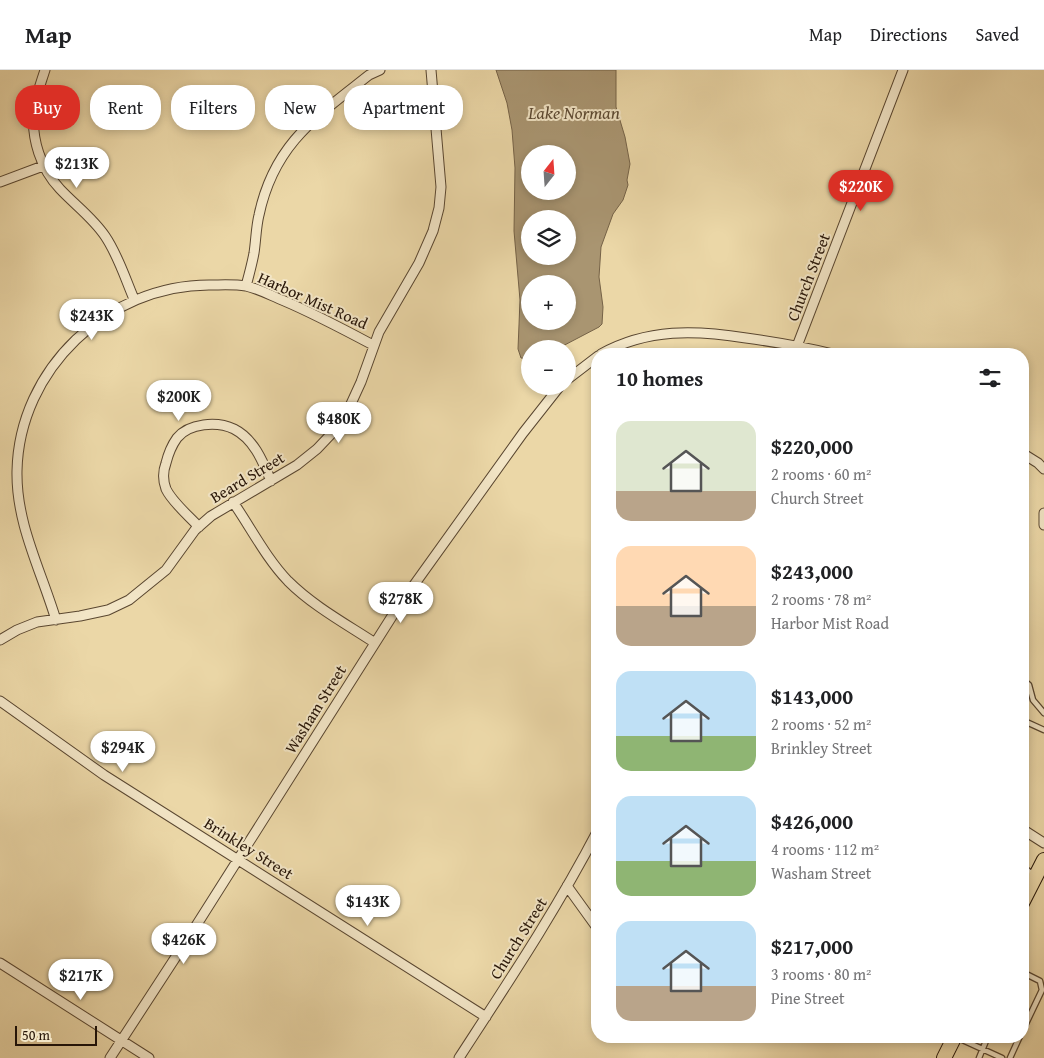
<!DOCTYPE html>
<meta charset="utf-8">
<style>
:root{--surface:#fff;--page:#f6f6f6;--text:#202124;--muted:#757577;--line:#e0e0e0;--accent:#d93025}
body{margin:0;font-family:"Gentium Book Plus",serif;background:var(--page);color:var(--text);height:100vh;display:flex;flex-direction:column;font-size:19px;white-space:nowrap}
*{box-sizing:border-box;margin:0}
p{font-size:16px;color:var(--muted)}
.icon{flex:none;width:28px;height:28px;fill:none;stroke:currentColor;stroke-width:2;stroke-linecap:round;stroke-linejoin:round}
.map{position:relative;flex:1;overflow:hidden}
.side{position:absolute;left:591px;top:278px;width:438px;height:695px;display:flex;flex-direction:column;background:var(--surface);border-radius:20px;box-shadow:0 2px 8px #0003}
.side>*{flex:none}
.hud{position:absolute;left:15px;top:15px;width:475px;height:45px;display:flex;gap:10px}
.needle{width:32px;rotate:17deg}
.buttons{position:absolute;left:521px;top:75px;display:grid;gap:10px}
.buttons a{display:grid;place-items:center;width:55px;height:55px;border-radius:50%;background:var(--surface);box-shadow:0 2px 8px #0003;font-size:25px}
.scale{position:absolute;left:15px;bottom:12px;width:82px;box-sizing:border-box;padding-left:5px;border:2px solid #281608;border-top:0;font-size:14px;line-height:18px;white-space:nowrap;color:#281608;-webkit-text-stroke:4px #f2e5c6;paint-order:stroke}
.price{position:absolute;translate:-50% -42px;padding:0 11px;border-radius:18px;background:#fff;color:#222;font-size:16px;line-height:32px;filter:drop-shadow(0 1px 2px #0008)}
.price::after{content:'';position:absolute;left:50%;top:30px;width:15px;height:11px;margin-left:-8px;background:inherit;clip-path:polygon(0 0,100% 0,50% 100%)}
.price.selected{background:var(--accent);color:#fff}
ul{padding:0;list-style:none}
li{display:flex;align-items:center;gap:15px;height:125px;padding:0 25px}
li span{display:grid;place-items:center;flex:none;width:140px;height:100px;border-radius:15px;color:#555}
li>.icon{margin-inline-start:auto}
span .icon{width:60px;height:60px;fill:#fffc;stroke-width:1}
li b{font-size:21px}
h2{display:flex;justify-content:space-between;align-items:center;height:60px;padding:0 25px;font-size:21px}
.chip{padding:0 18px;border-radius:20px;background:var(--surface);box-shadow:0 2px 8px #0003;font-size:18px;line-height:45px}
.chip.selected{background:var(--accent);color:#fff}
header{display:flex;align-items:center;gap:30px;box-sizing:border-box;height:70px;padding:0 25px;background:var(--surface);border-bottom:1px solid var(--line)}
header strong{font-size:24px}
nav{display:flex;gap:28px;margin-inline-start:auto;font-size:18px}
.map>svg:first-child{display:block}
.water{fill:#a99571;stroke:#756247;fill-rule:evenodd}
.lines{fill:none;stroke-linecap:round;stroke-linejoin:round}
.lane-casing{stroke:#594630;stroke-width:7}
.street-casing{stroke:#594630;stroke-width:11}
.primary-casing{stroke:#281608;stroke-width:16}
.lane{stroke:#f2e5c6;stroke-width:4.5}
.street{stroke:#f2e5c6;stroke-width:9}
.primary{stroke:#ebd7a7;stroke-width:14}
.labels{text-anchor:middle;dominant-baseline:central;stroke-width:4;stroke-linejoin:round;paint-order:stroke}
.street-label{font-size:16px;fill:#281608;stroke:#f2e5c6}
.water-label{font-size:18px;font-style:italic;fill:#5c4932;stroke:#f2e5c6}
</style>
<header>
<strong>Map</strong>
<nav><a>Map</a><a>Directions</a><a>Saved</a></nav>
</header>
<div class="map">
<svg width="1044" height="988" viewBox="0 0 1044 988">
<rect width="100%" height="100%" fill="#ebd7a7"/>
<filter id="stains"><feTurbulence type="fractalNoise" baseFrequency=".004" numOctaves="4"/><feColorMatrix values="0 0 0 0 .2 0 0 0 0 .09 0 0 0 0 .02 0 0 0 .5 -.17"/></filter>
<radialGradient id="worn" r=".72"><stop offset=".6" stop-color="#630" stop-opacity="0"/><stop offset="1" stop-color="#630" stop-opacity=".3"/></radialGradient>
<path class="water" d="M496,0h120v37l9,30 5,27 -3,16 1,5 -5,15 -10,14 -12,33 -2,30 4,30 -1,17 -3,3 -42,22h-27v10l-9,-1 -3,-9 2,-49 -6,-69 1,-63 -3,-38 -5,-27zM530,84h38v37h-38zM530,149h38v37h-38zM530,214h38v37h-38z"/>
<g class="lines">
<g class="lane-casing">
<path id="lane" d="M1022,609l7,6 4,15 11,13
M1022,650l22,10
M1022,796l13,10
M1022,902l18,9 2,9 -20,42
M956,967l46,21
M979,988l9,-22
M1010,988l10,-22"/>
</g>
<g class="street-casing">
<path id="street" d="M45,0c-4,13 -10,27 -11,41 -3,28 7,58 26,78 15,16 33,29 45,47 13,19 20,42 29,63
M0,112l43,-16
M246,216c3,-11 6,-22 8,-33 2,-13 2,-26 5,-38 15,-71 57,-98 110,-140l11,-5
M601,284c47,-26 95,-24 145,-16 29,4 58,9 87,16
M794,284l109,-284
M568,309l30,-23
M1022,383l16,10 6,6
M233,432c18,26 33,56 55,79 25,25 58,43 87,62
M1044,443v12
M199,457c-10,-11 -27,-25 -33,-38 -3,-8 -3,-18 0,-26 2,-8 6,-18 11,-25 12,-15 40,-17 57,-9 20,10 29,33 37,52
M56,550c-15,-50 -40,-96 -39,-149 2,-102 91,-186 192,-186 12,0 25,-1 37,1 13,3 24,9 36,14 31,13 61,29 91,45
M0,570l17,-10 20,-8 43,-6 28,-6 21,-10 37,-30 29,-40 16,-14 86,-51 20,-16 18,-19 15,-24 11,-24 18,-50 40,-69 14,-32 6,-23 2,-21 -10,-117
M0,631l104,74 382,242
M1022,759l22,14
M567,816l31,43
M0,893l149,95
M110,988l84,-129 202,-319 127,-177 37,-47
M459,988c48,-74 98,-149 139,-228"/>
</g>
<g class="primary-casing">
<path id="primary" d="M1022,833l22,-43
M944,988l11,-22"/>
</g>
<use href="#lane" class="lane"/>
<use href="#street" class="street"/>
<use href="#primary" class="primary"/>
</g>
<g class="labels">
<g class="street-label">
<text transform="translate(808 207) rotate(-69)">Church Street</text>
<text transform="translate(313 230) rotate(24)">Harbor Mist Road</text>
<text transform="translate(247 407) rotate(-31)">Beard Street</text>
<text transform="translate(315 639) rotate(-58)">Washam Street</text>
<text transform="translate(249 778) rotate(32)">Brinkley Street</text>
<text transform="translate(518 868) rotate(-58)">Church Street</text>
</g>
<g class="water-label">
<text x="574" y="42">Lake Norman</text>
</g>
</g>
<rect width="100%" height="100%" filter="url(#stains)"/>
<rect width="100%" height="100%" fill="url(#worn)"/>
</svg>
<div class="buttons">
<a><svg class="needle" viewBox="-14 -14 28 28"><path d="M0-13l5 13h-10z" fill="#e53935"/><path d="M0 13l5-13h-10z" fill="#757577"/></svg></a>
<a><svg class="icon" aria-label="layers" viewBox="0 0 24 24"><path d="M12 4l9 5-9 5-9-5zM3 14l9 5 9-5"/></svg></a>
<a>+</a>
<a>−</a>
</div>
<div class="scale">50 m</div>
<b class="price" style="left:77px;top:119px">$213K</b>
<b class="price selected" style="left:861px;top:142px">$220K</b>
<b class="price" style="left:92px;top:271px">$243K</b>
<b class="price" style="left:179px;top:352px">$200K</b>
<b class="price" style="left:339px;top:374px">$480K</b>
<b class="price" style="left:401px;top:554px">$278K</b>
<b class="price" style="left:123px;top:703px">$294K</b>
<b class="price" style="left:368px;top:857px">$143K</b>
<b class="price" style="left:184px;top:895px">$426K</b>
<b class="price" style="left:81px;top:931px">$217K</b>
<div class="hud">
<a class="chip selected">Buy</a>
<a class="chip">Rent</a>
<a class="chip">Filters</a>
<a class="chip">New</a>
<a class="chip">Apartment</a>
</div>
<section class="side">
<h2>10 homes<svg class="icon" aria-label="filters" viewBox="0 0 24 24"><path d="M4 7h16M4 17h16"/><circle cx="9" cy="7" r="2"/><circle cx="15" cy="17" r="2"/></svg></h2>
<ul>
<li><span style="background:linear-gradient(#dfe7d0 70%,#b9a48a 0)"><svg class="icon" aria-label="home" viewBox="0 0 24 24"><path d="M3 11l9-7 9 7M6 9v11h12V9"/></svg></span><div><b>$220,000</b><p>2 rooms · 60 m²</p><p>Church Street</p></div></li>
<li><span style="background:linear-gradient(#ffd9b3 60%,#b9a48a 0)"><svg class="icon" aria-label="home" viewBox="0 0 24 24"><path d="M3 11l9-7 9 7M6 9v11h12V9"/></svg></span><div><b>$243,000</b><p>2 rooms · 78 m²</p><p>Harbor Mist Road</p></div></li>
<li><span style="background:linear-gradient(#bfe0f5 65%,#8fb573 0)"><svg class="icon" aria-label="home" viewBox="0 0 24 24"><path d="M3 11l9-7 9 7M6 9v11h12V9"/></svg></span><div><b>$143,000</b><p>2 rooms · 52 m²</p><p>Brinkley Street</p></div></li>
<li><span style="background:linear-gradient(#bfe0f5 65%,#8fb573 0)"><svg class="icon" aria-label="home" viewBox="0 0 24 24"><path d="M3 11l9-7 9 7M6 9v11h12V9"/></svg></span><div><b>$426,000</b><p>4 rooms · 112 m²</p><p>Washam Street</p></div></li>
<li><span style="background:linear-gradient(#bfe0f5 65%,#b9a48a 0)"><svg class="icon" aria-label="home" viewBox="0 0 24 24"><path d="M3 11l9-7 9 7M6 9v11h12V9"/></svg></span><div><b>$217,000</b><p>3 rooms · 80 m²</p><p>Pine Street</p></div></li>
</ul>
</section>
</div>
